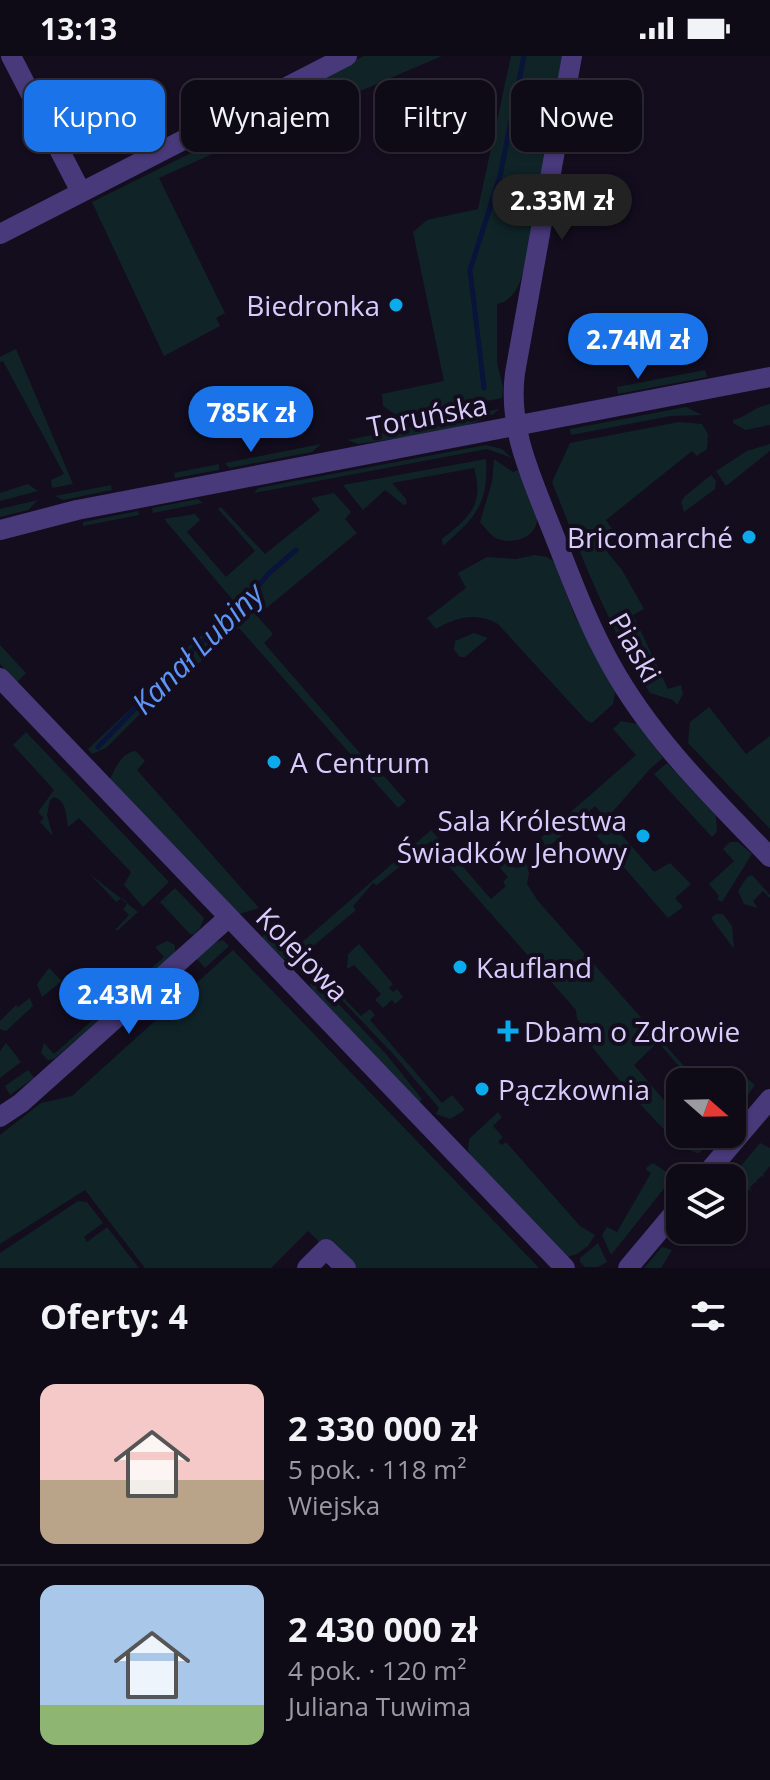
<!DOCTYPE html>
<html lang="pl">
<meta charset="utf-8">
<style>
:root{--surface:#0e0a16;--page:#1c1823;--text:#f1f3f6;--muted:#9b9aa1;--line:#2e2b35;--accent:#1a73e8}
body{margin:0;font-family:"Open Sans",sans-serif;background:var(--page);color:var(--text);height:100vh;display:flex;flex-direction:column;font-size:30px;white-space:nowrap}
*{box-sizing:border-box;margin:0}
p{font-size:26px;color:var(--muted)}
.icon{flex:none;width:44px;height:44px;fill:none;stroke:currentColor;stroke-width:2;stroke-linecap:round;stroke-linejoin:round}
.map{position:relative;height:1212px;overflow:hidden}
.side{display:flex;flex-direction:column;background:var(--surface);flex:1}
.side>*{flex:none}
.hud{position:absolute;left:24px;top:24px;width:722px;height:72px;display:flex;gap:16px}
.needle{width:52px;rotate:110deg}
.fabs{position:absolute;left:666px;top:1012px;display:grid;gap:16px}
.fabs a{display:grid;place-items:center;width:80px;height:80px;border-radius:16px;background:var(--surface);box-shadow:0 2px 6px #0004,0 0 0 2px var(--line);font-size:40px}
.price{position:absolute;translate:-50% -68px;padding:0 18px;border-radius:28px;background:var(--accent);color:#fff;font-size:26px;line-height:52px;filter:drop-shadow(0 2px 4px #0008)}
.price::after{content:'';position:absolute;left:50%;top:48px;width:24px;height:18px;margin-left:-12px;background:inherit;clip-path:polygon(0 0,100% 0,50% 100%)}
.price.on{background:#222;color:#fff}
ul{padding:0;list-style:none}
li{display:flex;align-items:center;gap:24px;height:200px;padding:0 40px}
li+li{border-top:2px solid var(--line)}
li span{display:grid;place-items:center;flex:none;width:224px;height:160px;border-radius:16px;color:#555}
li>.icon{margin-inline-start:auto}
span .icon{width:96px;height:96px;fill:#fffc;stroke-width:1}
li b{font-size:34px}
h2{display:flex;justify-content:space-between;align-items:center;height:96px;padding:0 40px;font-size:34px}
.pill{padding:0 28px;border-radius:16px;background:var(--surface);box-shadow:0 2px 6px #0004,0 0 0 2px var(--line);font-size:28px;line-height:72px}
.pill.on{background:var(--accent);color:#fff}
.status{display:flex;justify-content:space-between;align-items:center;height:56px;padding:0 40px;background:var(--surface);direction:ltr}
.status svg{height:22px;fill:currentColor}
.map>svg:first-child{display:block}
.green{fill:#102428}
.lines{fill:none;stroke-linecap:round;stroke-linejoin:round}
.stream{stroke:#0a1339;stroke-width:5}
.minor{stroke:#48397b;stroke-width:20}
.poi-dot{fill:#08acec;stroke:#130d1e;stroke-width:3}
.labels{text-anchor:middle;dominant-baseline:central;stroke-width:8;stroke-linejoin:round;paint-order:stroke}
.poi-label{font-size:28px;fill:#dacbfd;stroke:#130d1e;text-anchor:start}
.street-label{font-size:28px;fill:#dacbfd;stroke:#130d1e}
.water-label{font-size:30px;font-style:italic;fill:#5d95f9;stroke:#130d1e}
</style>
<div class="status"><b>13:13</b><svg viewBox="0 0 49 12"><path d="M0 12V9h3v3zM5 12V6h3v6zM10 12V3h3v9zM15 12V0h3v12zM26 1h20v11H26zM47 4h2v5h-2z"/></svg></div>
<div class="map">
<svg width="770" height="1212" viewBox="0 0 770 1212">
<rect width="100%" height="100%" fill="#130d1e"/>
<path class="green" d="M364,0h78l-194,83 -10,-20z
M511,0h51l-35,202c-6,19 -8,41 -30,46v59l6,24 -1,11 -101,20 -18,-12 -1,-12 62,-13 -31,-149 14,-12 51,-11z
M205,90l9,1 5,4 -60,27 66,135 -9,5 4,8 -56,30 -72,-154z
M16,293l57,135 -21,4 -1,-8 13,-6 -61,-113 -3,1v-5z
M705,314l2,7 -89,17 -1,-7z
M770,348v21l-25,5 -12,-7v-3c14,-3 20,-13 37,-16z
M686,351l16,8 -31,1 -100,19 -1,-6z
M499,353c-18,22 -111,30 -141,35l-10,-4z
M679,366l23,2 6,10 -1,15 -10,7 -5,-5 -86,69 7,10 -14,12 23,28 22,39 -11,6 35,74 13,-4 2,9 -6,11 -4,-5 -23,-7c-42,-67 -69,-138 -98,-211l18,-39z
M321,388l-9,8 -83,16 -4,-5z
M770,388v7l-44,35 -10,-15 31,-20z
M486,389l16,4 10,9 -25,-9 -233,44 4,-5z
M486,403c3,45 -11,59 -43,87l-1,-7c26,-21 43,-33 32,-71l-82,15 14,16 1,5 -3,1 -19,-15 -22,20 -20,-25z
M494,403l19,13 5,-2c6,14 17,33 19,48 1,19 -24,27 -39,21 -7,-3 -13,-11 -18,-17l12,-40z
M219,408v6l-44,8 -1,-5z
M711,419l5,6 -1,8 -31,23 -3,-10 3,-5z
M28,428l10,7 -38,10v-8z
M111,429l1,5 -49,10 -8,-4z
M334,437l17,19 -6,7 12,14 -100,83 16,18 -9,9 108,124 3,-1 31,35 -8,7 -159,-180 -78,68 -2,-1 -53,53 -14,6 -4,-5 66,-62 26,-33 57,-49 -73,-86 31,-5 5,6 -13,12 39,45 29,-26 -37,-42 3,-2 44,47 55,-44 -9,-12z
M198,443l5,4 -50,10 -1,-5z
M38,444l-10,10 -28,7v-8z
M138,455l1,4 -56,11v-4z
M535,499l12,2 7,5 20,52 41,78 -2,12 -21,19 -6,-3 -88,-96c-21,-12 -41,-7 -62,5l-9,-11 39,-30 -8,-15 29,-16 29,2z
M474,577l14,5 -23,19h-5l-6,-7 1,-9z
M0,589l26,28 -9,9 -17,-18z
M709,651l37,47 24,-18v93l-82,-86 2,-21z
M621,665l16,3 26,34 -13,11 -43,49 47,54 16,-9 21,21 -16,14 8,9 -15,11 -72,-83 10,-17 -11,-12 -58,51 -2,-3 10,-10 -4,-6 95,-83 -23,-26z
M26,676l143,150 -26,25 -19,-22 7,-13 -52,-54 -11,9c-2,-11 -1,-26 -14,-30l-4,3 -3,15 6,21 -13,-14 4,-4 -6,-6 16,-22 -41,-45z
M136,695l9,10 -8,9 122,138 -20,6 -129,-135c6,-12 11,-26 26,-28z
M667,707l49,53 1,16 -5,5 -58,-63z
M431,774l60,69 15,-13 -3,-4 5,-5 -8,-9 12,-11 2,10 4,1 8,-6 3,11 -2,11 11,17 160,181h-5l-35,-40 -24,23 46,54v15h13l10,12 2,-2 -5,9c-24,1 -94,-90 -112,-111l5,-5 -16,-18 -1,-9 -129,-146 1,-4 -17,-19 -54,44 -4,-2 -20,23 3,4 -56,47 -7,-7z
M730,786h8l14,12 -30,48 -5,-3 2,-3 -10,-12 25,-23 -11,-12z
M90,818l48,38 -21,19 -1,-2 13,-14 -6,-6 5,-6 -6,-5 -6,4z
M752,819l18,20v3l-7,-7 -10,10 5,7 -14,-4 -6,-13 9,-14z
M175,832l29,30 -4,10 -6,6h-4l-30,-32z
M716,858h7l9,12 2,23 -23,-31z
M267,873l29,30h-12l-22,-21z
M223,884l6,6 -24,22 -9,-10 15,-14z
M167,885l8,4v9l-121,105 -6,1 -7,-7 3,-10 10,11 110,-97 -9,-10z
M359,888l34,40 -4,4 4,4 4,-3 6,8 -8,7 -3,-4 -9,8 -8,-8 6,-6 -27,-29 -7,4 1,-15z
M233,894l306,318h-193l-38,-37 -37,37h-126l-60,-78 -85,54v-109l41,-32 31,-7z
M49,912l13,13 -20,16 -5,-13z
M319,916l42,44 9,-7 5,6 -5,5 72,83 10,-8 13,15 -15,9 -14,-5 3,-6 -45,-53 -78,-82z
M313,921l73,77 36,45 -3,4 -106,-112 -3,-6z
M30,942l3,8 -27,25 -6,-2v-8l16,-16 2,2z
M6,987l15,19 -21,16v-27z
M724,1010h9l22,19 -12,17 -4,2 -7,-6v-16h-6z
M28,1014l6,8 -24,17 -5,-9z
M498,1056l4,5 -9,9 10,11 -5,5 4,3 4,-3 74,84 15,9 -7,11 -11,8 -10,3 -96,-101 -3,-6 1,-11z
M760,1087l10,5v18l-7,8 1,3 -3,-1 -5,5 2,3 -3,-2 -5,6 2,4 -4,-3 -7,8 4,4 -4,-2 -6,6 -3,-3 -1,-24z
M653,1107l15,10 2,8 -59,74 -9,-20 5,-8 10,5 34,-59 -5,-3 1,-3z
M78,1145l9,1 16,21 -19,14 3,5 20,-15 32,41h-139v-15z
M598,1187l9,19 -9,5h-13l-5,-5v-4z
M662,1191l10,3 -11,18h-17z"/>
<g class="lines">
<path class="stream" d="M484,332l-14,-118 30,-94 24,-120
M98,691l91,-94 54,-47 24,-31 29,-25"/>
<path class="minor" d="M11,0l70,136
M572,0l-57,317c-7,53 14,99 33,147 20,49 37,99 63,145 41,74 101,132 159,192
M0,178l347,-178
M0,474l77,-20 693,-133
M0,622l565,590
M0,1061l21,-14 208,-186
M703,1122l67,-79
M307,1212l19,-19 20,19
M628,1212l52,-62"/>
</g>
<g class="poi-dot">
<circle cx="396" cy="249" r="8"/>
<circle cx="749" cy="481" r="8"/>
<circle cx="274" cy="706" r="8"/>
<circle cx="643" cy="780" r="8"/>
<circle cx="460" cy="911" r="8"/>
<path d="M504 963h8v8h8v8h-8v8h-8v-8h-8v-8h8z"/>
<circle cx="482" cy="1033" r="8"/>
</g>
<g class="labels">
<g class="poi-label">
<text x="380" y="249" text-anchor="end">Biedronka</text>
<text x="733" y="481" text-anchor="end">Bricomarché</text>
<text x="290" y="706">A Centrum</text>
<text x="627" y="764" text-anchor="end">Sala Królestwa<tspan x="627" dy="32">Świadków Jehowy</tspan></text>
<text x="476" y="911">Kaufland</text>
<text x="524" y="975">Dbam o Zdrowie</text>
<text x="498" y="1033">Pączkownia</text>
</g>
<g class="street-label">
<text transform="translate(427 359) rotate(-11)">Toruńska</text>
<text transform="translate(636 591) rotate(60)">Piaski</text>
<text transform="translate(303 898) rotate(46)">Kolejowa</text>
</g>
<g class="water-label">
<text transform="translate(197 592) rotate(-45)">Kanał Lubiny</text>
</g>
</g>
</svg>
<div class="fabs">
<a><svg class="needle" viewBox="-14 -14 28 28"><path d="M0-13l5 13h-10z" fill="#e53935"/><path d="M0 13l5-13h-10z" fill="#9b9aa1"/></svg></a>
<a><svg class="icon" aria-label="layers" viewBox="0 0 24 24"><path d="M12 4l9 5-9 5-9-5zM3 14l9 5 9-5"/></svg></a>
</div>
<b class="price on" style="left:562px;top:186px">2.33M zł</b>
<b class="price" style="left:638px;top:325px">2.74M zł</b>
<b class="price" style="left:251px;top:398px">785K zł</b>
<b class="price" style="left:129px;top:980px">2.43M zł</b>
<div class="hud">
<a class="pill on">Kupno</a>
<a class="pill">Wynajem</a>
<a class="pill">Filtry</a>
<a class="pill">Nowe</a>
</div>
</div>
<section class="side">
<h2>Oferty: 4<svg class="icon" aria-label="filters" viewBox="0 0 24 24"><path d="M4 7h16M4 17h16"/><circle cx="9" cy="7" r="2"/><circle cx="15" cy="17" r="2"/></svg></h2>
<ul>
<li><span style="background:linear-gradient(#f6c9c9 60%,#b9a48a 0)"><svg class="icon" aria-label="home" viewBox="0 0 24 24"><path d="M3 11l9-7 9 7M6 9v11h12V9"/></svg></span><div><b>2 330 000 zł</b><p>5 pok. · 118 m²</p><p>Wiejska</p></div></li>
<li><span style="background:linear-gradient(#a9c7e8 75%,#8fb573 0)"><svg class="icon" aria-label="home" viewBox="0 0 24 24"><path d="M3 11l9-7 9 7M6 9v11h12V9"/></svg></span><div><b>2 430 000 zł</b><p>4 pok. · 120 m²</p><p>Juliana Tuwima</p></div></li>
</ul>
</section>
